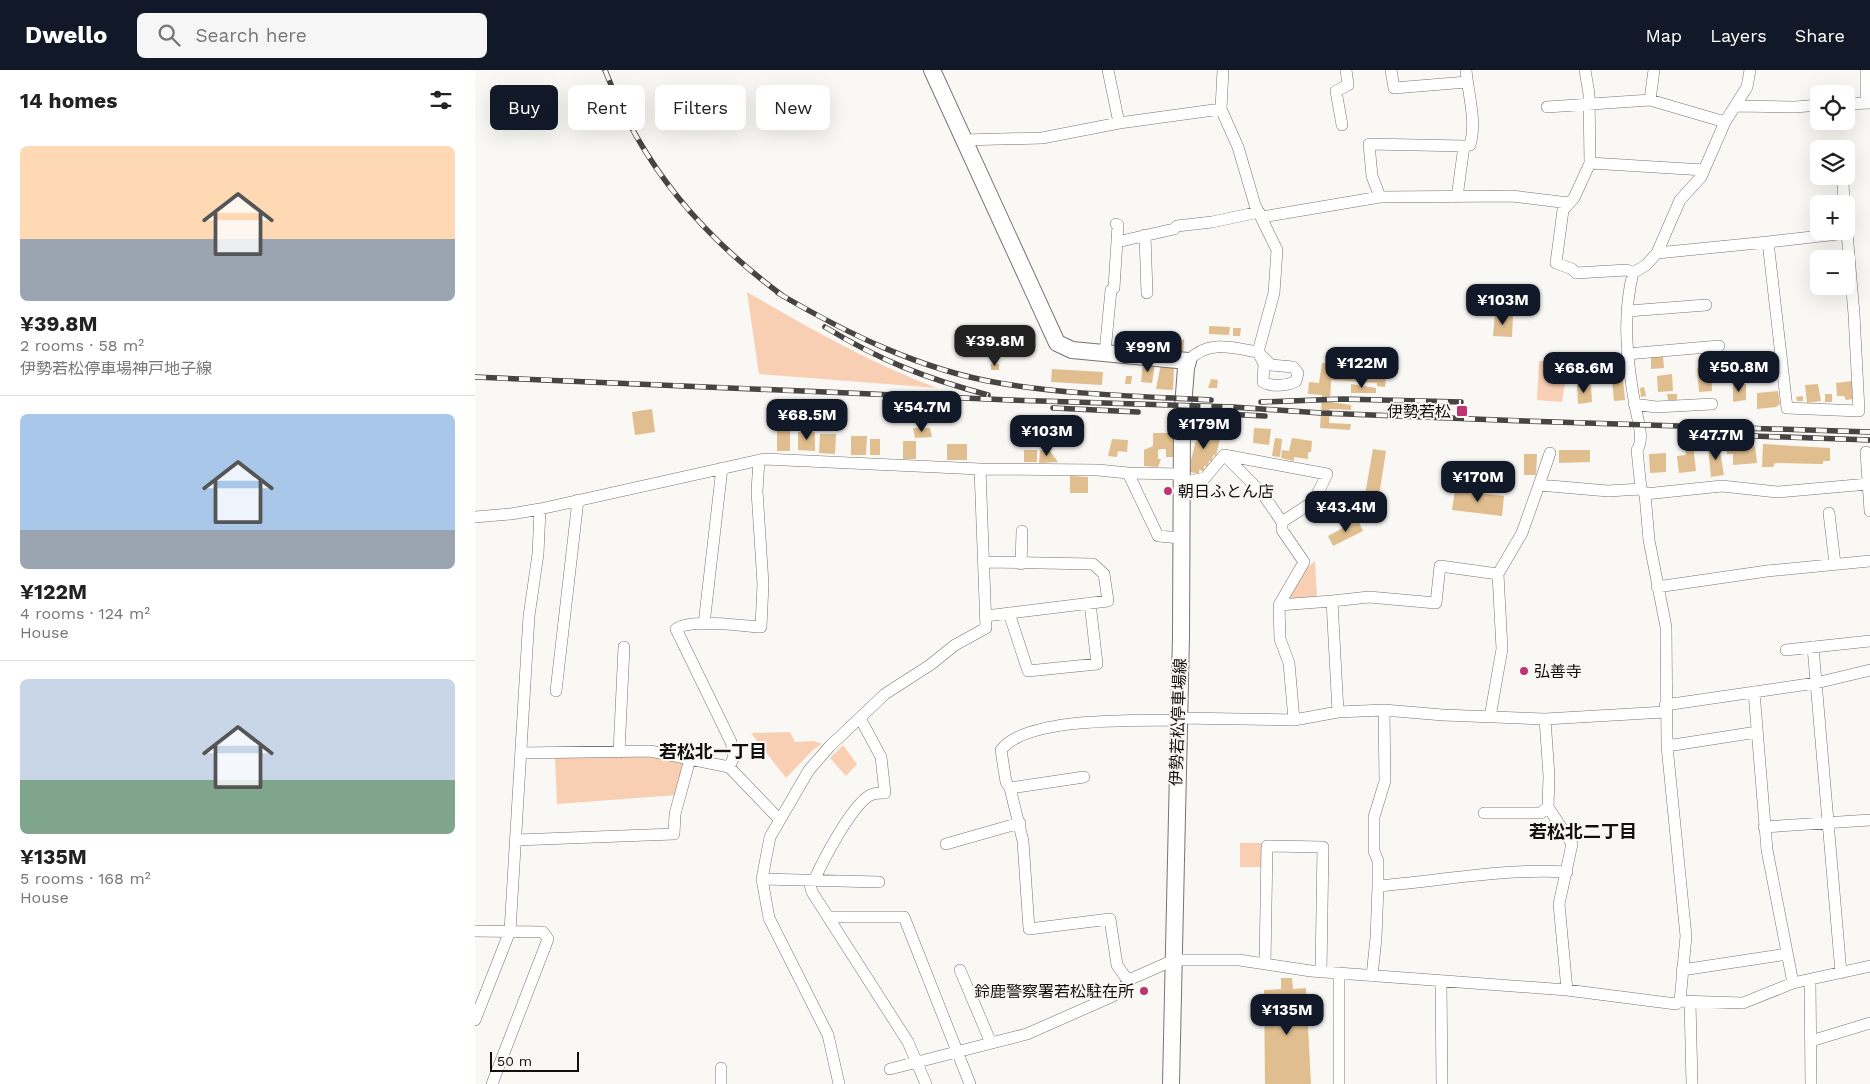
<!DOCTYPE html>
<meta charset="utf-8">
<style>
:root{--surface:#fff;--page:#f6f6f6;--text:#222;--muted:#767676;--line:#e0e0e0;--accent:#111827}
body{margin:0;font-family:"Work Sans","Noto Sans JP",sans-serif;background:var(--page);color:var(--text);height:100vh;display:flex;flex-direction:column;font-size:19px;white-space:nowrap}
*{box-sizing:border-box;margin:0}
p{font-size:16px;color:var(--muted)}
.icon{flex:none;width:28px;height:28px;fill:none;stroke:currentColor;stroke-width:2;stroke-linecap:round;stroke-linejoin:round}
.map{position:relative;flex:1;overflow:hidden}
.drawer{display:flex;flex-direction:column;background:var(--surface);width:475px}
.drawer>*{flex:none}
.banner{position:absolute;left:15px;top:15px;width:475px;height:45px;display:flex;gap:10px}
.controls{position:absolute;left:1335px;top:15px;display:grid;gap:10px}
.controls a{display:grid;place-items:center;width:45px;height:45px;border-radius:8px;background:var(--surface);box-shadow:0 5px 20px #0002;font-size:25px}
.scale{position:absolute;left:15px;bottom:12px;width:89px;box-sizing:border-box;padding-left:5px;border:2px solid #11100f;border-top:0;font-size:14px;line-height:18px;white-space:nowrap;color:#11100f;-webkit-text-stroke:4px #f9f8f4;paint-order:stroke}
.price{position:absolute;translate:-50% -42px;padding:0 11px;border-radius:10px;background:var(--accent);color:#fff;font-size:16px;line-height:32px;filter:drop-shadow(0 1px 2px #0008)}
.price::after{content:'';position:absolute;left:50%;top:30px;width:15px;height:11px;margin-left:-8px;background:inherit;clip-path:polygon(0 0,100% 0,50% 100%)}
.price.current{background:#222;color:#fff}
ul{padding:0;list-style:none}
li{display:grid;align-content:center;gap:10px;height:265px;padding:0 20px}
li+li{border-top:1px solid var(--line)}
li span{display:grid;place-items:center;height:155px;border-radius:8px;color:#555}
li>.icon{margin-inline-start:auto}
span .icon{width:90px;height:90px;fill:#fffc;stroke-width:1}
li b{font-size:21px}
h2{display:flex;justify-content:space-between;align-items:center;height:60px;padding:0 20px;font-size:21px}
.tag{padding:0 18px;border-radius:8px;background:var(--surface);box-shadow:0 5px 20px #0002;font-size:18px;line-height:45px}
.tag.current{background:var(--accent);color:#fff}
header{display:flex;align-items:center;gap:30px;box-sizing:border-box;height:70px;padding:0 25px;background:var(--accent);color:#fff}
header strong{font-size:24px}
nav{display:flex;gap:28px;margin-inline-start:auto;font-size:18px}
.search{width:350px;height:45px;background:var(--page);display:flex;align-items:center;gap:12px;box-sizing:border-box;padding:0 18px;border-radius:8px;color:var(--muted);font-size:19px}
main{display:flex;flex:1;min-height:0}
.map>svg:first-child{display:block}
.green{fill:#f9cfb3}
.building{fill:#e0be8f}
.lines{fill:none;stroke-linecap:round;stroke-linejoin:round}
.street-casing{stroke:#767571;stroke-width:12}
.secondary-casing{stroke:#767571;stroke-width:18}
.street{stroke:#fff;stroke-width:11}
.secondary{stroke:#fff;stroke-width:16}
.rail-casing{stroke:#464543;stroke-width:5.5}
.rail{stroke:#f9f8f4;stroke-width:4;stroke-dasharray:11;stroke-linecap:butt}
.poi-dot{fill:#be3470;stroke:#f9f8f4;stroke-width:2}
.labels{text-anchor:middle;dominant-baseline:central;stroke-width:4;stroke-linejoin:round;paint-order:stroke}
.poi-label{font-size:16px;fill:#11100f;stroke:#f9f8f4;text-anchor:end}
.street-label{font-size:16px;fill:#11100f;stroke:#f9f8f4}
.neighbourhood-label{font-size:18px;font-weight:bold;fill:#11100f;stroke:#f9f8f4}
</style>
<header>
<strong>Dwello</strong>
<div class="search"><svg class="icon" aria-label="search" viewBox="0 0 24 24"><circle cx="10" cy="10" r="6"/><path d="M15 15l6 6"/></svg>Search here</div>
<nav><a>Map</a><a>Layers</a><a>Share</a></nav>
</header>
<main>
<section class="drawer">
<h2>14 homes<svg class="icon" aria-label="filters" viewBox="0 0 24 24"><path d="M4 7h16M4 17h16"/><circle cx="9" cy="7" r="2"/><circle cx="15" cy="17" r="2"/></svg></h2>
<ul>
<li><span style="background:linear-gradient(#ffd9b3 60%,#9aa5b1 0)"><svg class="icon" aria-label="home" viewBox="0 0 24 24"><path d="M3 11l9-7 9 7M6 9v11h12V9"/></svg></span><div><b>¥39.8M</b><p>2 rooms · 58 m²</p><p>伊勢若松停車場神戸地子線</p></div></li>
<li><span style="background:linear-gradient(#a9c7e8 75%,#9aa5b1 0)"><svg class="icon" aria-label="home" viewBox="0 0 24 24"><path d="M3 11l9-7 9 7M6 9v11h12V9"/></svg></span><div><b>¥122M</b><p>4 rooms · 124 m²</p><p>House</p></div></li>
<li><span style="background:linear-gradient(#c9d6e8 65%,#7fa58c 0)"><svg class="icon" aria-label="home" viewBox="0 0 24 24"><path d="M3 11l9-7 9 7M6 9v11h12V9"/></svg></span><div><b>¥135M</b><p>5 rooms · 168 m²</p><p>House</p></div></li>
</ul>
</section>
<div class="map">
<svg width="1395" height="1014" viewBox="0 0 1395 1014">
<rect width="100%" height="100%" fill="#f9f8f4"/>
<path class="green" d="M272,222c62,36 123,71 190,96l-178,-14z
M1064,291l29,2 -6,39 -25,-2z
M840,491l2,37 -26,2 -2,-6 12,-20z
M315,662l5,10 19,-1 8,3 -8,5 -28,29 -35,-45z
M368,675l14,19 -11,12 -16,-18z
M80,686h88l43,7 -9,32 -120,9z
M765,773h23l-1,24h-22z"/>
<path class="building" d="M1020,244l18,1 -1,22 -19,-1z
M734,256l21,1 -1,8 -20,-1z
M758,258h8l-1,8h-7z
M660,265l19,2 -1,13 -17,-2z
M695,268l14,2 -1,14 -15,-2z
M1188,285l1,13 -13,1v-13z
M668,292l12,2 -3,19 -11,-1z
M847,293l39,3 10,2v9h15l-1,10 -8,-1v-3l-46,-3 -1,22 21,3v5l-21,-1 -1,14 22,1 -1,6 -30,-2 2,-33 -14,-1 1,-12 10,1z
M516,294h8v6h-8z
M686,294l13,1 -1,25 -17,-1z
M1236,297l1,24 -13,1 -2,-24z
M577,299l51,3 -1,13 -51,-3z
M1197,304l1,17 -15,1 -1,-16z
M651,306h6l-1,8h-6z
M736,309l7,1 -1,8h-9z
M1148,309l2,21 -11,1 -2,-21z
M1377,311l1,18 -7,1 -2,-4h-7l-1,-13z
M876,314l25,4v5h-25z
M1116,314l1,18 -14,2 -1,-19z
M1271,314v16l-13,2v-17z
M1343,314l3,17 -14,2 -2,-18z
M1169,317l2,9 -5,1 -1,-9z
M1303,321l2,13 -4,3 -19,2v-16z
M1192,324h10v6h-9z
M1350,324h7v8h-7z
M1328,326v5h-6l-1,-4z
M177,339l3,23 -20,3 -3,-23z
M438,358h17l2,9 -17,1z
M779,358l17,1 -2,16 -16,-2z
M302,359h13v22h-13z
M724,359l22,5 -5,22 -3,-1 -1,6h-3l-1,6 -4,-1v5l-5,-1v4l-9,-2 1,-12z
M323,362h17v19l-17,-1z
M678,363h21v24h-8v-8h-4l-4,1v9h3l-3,8 -14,-1v-16l9,-4z
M345,364h16l-1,20 -16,-1z
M376,366h16l-1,19h-15z
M800,368l7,1 -2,18 -8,-1z
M817,368l20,3 -1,11h-3v7l-14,-2v4l-13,-3 1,-8 7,1z
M395,369h10v16h-10z
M637,369l16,1 -1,12 -9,-1 -1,6 -9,-1z
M428,371h13v18h-13z
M472,374h20v16h-20z
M1288,374l67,4v13h-7v3l-48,-1 -2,4h-11z
M1210,375h8l3,26 -17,2 -2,-17 9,-1z
M1244,375l5,30 -13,2 -3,-30z
M1251,376h29l2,17 -24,2v-11h-6z
M898,379l13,2 -10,64 -14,-3z
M549,380h13v12h-13z
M565,380l10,1 8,11 -19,1z
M1084,380h31v12l-31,1z
M1191,383v19l-16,1 -1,-19z
M1049,384h13l-1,21h-12z
M595,406l18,1v16h-18z
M980,420l49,6 -2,20 -50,-6z
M883,450l5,11 -30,15 -5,-10z
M806,908h11l1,11 13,-1 5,96h-46l-1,-94 17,-1z"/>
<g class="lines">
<g class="street-casing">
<path id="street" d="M633,0l11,53
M916,0l3,18 73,-6
M1110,0l4,24 1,69 -16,35 -11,12 -7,53 16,6 4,4 51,-3 6,3
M1175,30l4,-30
M1391,33v-33
M1371,34l24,-1
M1262,36l58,1 24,-2
M1072,37l103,-7 75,22
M867,55l-6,-34 12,-6 -2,-15
M488,70l79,-2 77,-15 102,-14
M989,76l6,-1c7,-24 -2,-51 -4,-75
M1115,93l114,7
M1368,112l1,22
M905,127l-8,-21 -3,-32 95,2 -7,51
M787,147l118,-20 132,-1 57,7
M1372,163l7,81 5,97 -72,-3 -19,-166z
M670,165l2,58
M642,172l57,-13 3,-3 35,-4 47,-10
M1182,183l111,-11
M1153,241l78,-6
M630,282l6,-62 3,-2 4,-63 -2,-1
M783,282l13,13 22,2 5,6 -2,8c-8,5 -25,6 -33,1l1,-18z
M1152,284l92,-8
M713,291c20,-22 45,-13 70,-9l16,-59 3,-43 -22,-45 -17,-58 -17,-38 2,-39
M1159,334l22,3 56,-3
M1391,382l4,59
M749,385l103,19 -13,27 -32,21
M653,403l30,63 23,2
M706,413l24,-5 19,-23 38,38 20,29v8l22,32 -25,43
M1064,415l11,-32
M1170,424l77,-8 55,6 91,-8
M1354,443l6,51
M0,447l36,-3 29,-5 224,-50 216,10 118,1 30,3 53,1
M509,492l109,2 11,10 4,27 -122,15
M546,494l1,-33
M1182,517l110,-16 103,-10
M534,543l19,58 69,-7 -7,-61
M229,554l18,-156
M1338,577l28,326
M1311,580l84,-9
M81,621l22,-191
M1279,622l13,158 26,133
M1190,635l151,-22 54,-13
M863,642l-6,-111 37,-4 67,6 4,-37 58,8
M1015,647l12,-68 -4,-75 24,-41 17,-48 69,6 33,-2
M703,648l116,2 44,-8 46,-2 59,5 102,4 120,-7
M819,650l-5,-57 -9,-24 -1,-34 53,-4
M1192,676l90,-14
M144,682l5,-105
M46,683l129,-2 79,16 50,52
M254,697l5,-10 -3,-15 -55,-113c15,-11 65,-3 85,-2l2,-43 -6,-93 2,-31
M609,707l-74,11 -4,-6 -5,-32c26,-34 135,-29 178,-30
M535,718l13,53 6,88 81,-10 7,46 12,17
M1073,737l24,37 -13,60 8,86
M1009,743h57l7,-6 1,-31 -4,-57
M1289,757l106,-7
M41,770l158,-6 1,-20 15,-55
M471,774l74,-21
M287,809l117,3
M334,811l3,11 96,150 18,42
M339,811c8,-19 40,-81 59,-87 3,-1 8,-1 12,-1l-4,-36 -21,-39
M903,816c63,-5 126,-18 189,-14
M353,847h76l66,167
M0,861l68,1 5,7 -56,145
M790,894l2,-118 56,1 -2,124
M485,900l31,73
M1207,900l105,-16
M897,906l4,-38 2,-52v-25l-4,-10v-34l11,-36 -1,-71
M1335,910l1,104
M966,912l1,102
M1205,931l63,2 50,-20 77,-17
M1215,932l2,82
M0,950l35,-89 19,-315 9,-62 2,-45
M1336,971l59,-18
M415,999l137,-35 86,-38 20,-18 41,-18h65l72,11 256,19 109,14 4,-3 6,-65 -19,-190 -1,-119 -17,-87 -4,-46 -4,-5 -4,-39c8,-11 0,-32 -2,-45 -8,-44 -13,-88 -2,-132l13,-8 11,-12 23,-53 21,-23 24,-55 22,-35 3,-17
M246,1014v-16
M364,1014l-11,-49 -59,-117 -7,-39 8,-42 39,-67 21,-24 55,-52 45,-29 25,-20 31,-17 -6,-159
M864,1014v-111"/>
</g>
<g class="secondary-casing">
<path id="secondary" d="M457,0l125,273 15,7 116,11 -2,7 -4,52 -1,216 -10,448"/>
</g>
<use href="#street" class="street"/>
<use href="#secondary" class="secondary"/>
<g class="rail-casing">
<path id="rail" d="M130,0c37,96 96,165 178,226
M303,223c68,40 143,77 221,90 70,12 142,13 212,17
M350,257c56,34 100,51 163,68
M0,307l535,23 223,7 88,6 203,8 346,11
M786,332l82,-3 118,3
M578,338l85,4
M726,343l64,3
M1250,365l145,5"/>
</g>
<use href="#rail" class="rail"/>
</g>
<g class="poi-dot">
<rect x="981" y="335" width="12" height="12" rx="2.5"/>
<circle cx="693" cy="421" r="5"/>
<circle cx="1049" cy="601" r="5"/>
<circle cx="669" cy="921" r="5"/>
</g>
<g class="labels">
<g class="poi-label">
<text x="976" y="341">伊勢若松</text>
<text x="703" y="421" text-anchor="start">朝日ふとん店</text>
<text x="1059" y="601" text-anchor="start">弘善寺</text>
<text x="659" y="921">鈴鹿警察署若松駐在所</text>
</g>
<g class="street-label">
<text transform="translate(703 652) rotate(-88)">伊勢若松停車場線</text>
</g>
<g class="neighbourhood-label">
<text x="238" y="681">若松北一丁目</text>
<text x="1108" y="761">若松北二丁目</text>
</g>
</g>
</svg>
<div class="controls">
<a><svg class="icon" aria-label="locate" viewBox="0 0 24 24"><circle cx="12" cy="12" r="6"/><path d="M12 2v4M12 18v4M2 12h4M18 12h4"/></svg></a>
<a><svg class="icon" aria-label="layers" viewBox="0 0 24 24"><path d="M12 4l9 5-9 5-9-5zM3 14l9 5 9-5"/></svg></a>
<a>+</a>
<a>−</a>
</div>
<div class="scale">50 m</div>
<b class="price" style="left:1028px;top:256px">¥103M</b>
<b class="price current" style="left:520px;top:297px">¥39.8M</b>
<b class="price" style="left:673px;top:303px">¥99M</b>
<b class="price" style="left:887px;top:319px">¥122M</b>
<b class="price" style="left:1264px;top:323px">¥50.8M</b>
<b class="price" style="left:1109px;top:324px">¥68.6M</b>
<b class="price" style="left:447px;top:363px">¥54.7M</b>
<b class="price" style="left:332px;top:371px">¥68.5M</b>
<b class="price" style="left:729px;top:380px">¥179M</b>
<b class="price" style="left:572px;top:387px">¥103M</b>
<b class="price" style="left:1241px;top:391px">¥47.7M</b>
<b class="price" style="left:1003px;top:433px">¥170M</b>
<b class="price" style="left:871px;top:463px">¥43.4M</b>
<b class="price" style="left:812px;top:966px">¥135M</b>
<div class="banner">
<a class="tag current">Buy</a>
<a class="tag">Rent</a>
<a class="tag">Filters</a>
<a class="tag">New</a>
</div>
</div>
</main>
